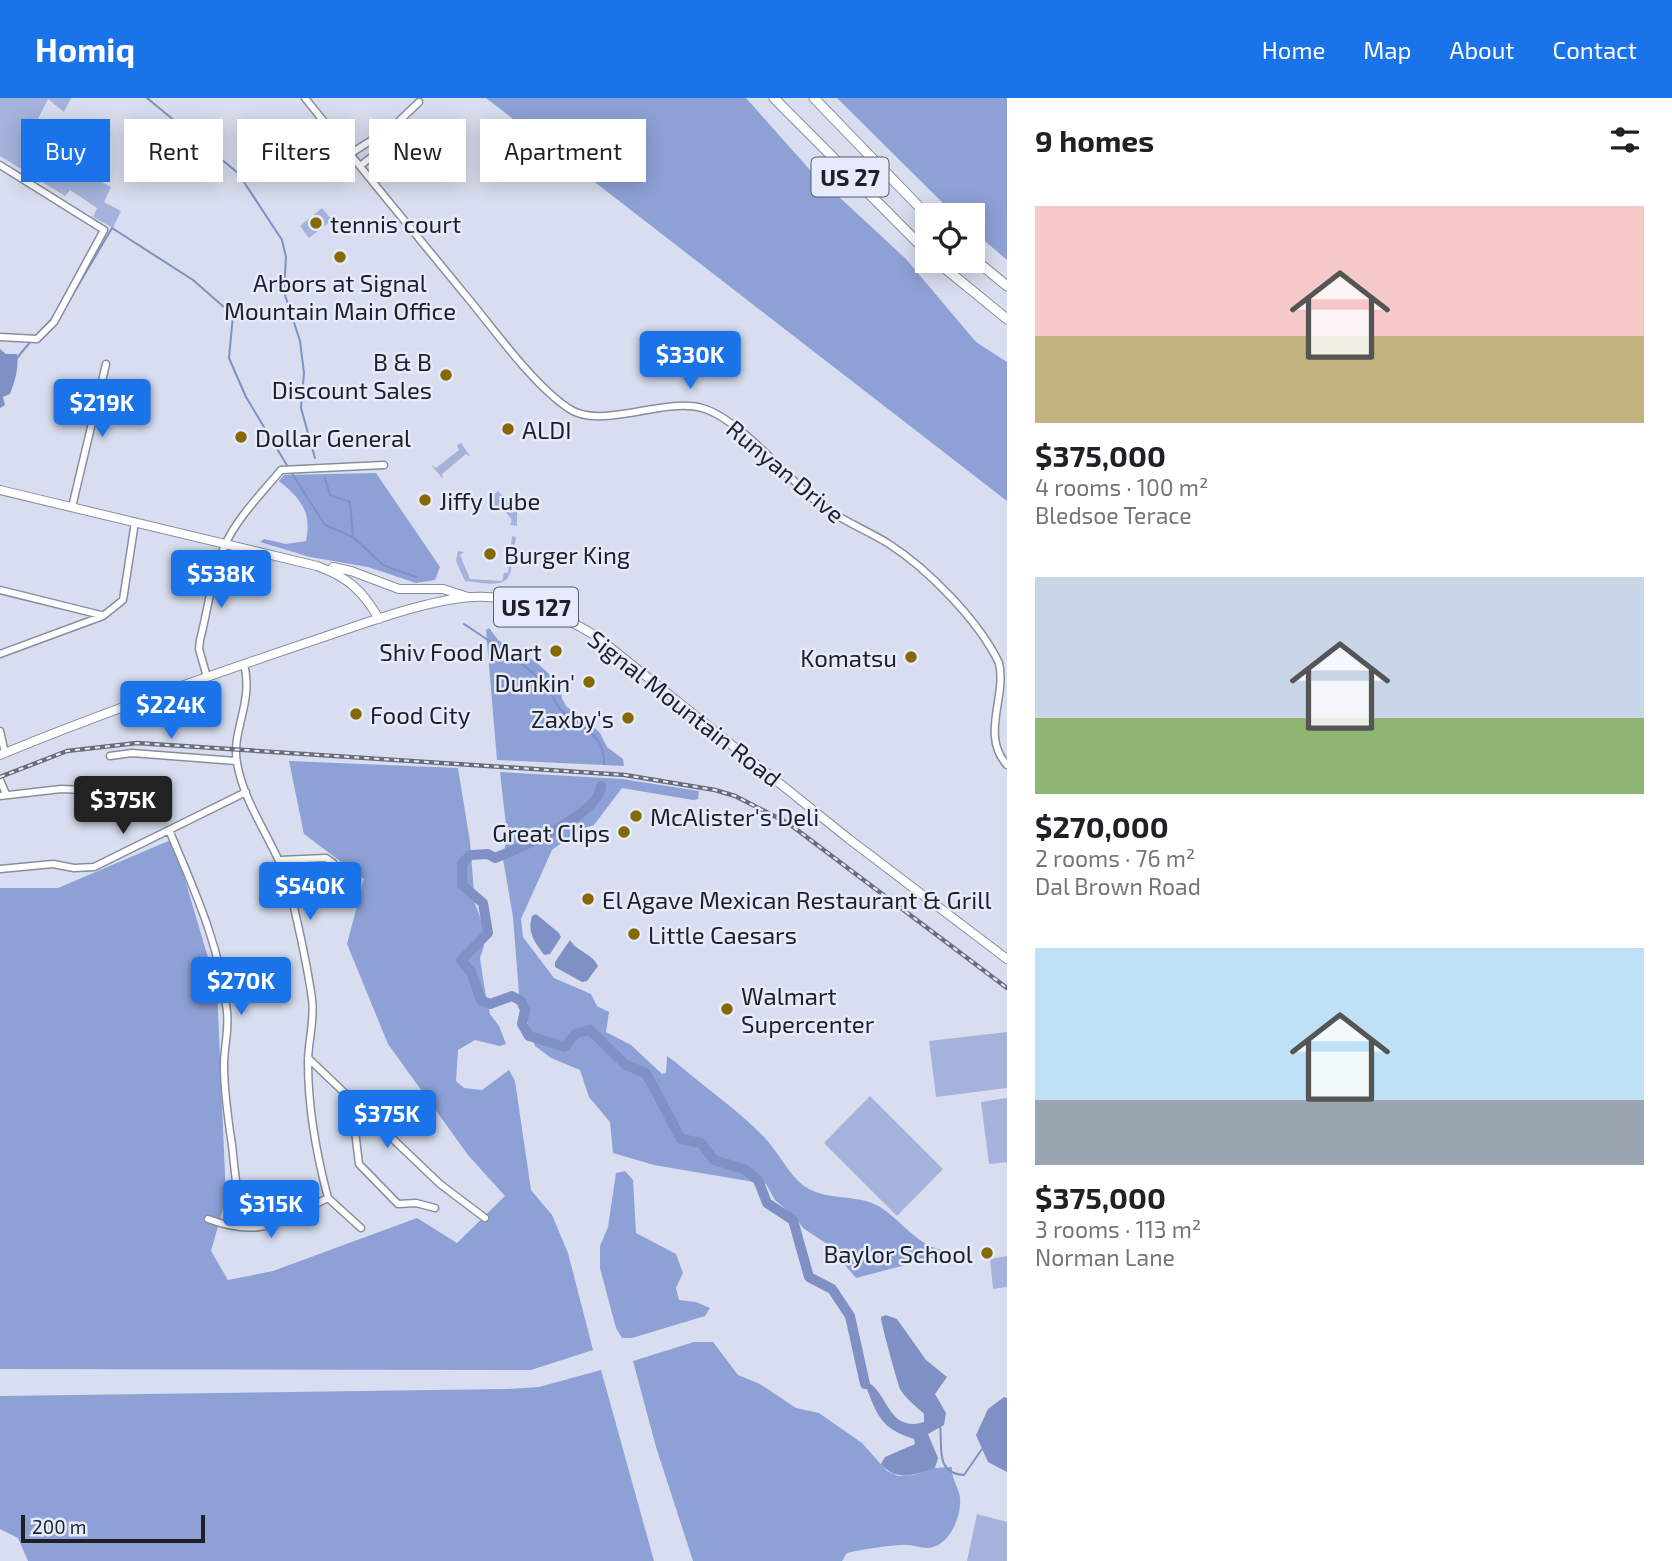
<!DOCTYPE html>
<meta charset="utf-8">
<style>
:root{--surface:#fff;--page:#f2f2f2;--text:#202124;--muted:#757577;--accent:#1a73e8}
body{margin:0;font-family:"Exo 2",sans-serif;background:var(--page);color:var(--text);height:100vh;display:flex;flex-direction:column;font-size:26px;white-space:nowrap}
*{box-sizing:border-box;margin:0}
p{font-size:23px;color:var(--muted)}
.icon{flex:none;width:38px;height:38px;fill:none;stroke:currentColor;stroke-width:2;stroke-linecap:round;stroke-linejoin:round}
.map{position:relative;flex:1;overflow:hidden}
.panel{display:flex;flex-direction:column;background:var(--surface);width:665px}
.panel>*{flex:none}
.guide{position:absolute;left:21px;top:21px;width:665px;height:63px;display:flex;gap:14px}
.controls{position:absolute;left:915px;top:105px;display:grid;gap:14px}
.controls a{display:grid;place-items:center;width:70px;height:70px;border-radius:0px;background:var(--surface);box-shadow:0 4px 18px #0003;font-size:35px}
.scale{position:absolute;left:21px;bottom:18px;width:184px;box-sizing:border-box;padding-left:7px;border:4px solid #1e2026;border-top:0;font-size:19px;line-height:24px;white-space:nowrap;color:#1e2026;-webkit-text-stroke:5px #e5ebfc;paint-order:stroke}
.price{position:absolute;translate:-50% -60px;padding:0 16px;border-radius:7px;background:var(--accent);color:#fff;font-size:23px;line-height:46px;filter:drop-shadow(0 2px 4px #0008)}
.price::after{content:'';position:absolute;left:50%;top:42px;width:21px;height:16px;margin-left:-10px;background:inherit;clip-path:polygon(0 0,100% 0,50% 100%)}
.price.current{background:#222;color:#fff}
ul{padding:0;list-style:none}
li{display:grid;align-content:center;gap:14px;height:371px;padding:0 28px}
li span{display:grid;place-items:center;height:217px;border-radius:0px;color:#555}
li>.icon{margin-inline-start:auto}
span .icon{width:126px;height:126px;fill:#fffc;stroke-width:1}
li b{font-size:30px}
h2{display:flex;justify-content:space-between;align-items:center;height:84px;padding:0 28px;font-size:30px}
.tag{padding:0 24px;border-radius:0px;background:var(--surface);box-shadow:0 4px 18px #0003;font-size:24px;line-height:63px}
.tag.current{background:var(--accent);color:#fff}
header{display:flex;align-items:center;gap:42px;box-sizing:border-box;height:98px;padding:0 35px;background:var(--accent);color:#fff}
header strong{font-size:33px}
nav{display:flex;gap:38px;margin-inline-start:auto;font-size:24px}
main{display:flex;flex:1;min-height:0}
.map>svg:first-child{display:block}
.green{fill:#a5b3dc}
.forest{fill:#8ea1d6}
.water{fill:#7f90c5}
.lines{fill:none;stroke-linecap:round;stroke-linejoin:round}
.stream{stroke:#7f90c5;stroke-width:2}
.river{stroke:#7f90c5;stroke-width:10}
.minor-casing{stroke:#888e9d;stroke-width:9}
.major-casing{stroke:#888e9d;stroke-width:10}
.highway-casing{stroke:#888e9d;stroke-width:11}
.minor{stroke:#fff;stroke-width:6}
.major{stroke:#fff;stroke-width:8}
.highway{stroke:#fff;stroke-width:9}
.rail-casing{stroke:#6a6d78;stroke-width:4.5}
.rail{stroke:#e5ebfc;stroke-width:2;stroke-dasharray:5;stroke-linecap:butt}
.poi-dot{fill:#866903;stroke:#e5ebfc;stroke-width:2.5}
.labels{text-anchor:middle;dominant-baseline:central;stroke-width:5;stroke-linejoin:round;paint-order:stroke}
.shield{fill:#e5ebfc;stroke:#5a5d66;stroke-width:2}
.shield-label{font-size:23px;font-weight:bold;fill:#1e2026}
.poi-label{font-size:24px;fill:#1e2026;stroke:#e5ebfc;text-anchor:start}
.street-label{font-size:24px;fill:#1e2026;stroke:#e5ebfc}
</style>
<header>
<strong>Homiq</strong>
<nav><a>Home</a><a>Map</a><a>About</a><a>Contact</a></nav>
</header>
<main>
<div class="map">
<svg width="1007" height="1463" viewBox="0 0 1007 1463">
<rect width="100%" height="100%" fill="#d8deef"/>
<path class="green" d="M0,0h71l-7,14 -16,-13 -14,28 12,12 14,-14 16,11 -6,20 21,4 4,18 16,9 -7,15 17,9 -8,17 -20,-11 4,-9 -27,-18 -5,6 -65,-40z
M322,110l10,12 -23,18 -9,-12z
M461,345l10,14 -5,-3 -24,20 1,5 -12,-14 5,3 23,-18 -2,-5z
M498,393l19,19v16l-7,-1 2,-5 -10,-12 -4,2 -9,-11z
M512,438l4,1c-7,47 -1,51 -51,44l-9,-20 2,-10 6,1 -4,3 10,24 32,2 2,-8h4z
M1007,934v56l-71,9 -7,-56z
M870,998l73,73 -46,47 -73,-73z
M1007,1000v64l-18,2 -8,-62z
M1007,1158v31l-14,2 -3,-30z
M977,1416l30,8v39h-40z"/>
<path class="forest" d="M486,0h260l64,72 95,88 71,84 31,20v139z
M837,0h170v162l-34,-29v-16h-18z
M376,375l64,94 -5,13 -19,3 -48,-16 -58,-10 -50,-15 4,-3 22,5 20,-3c6,-29 -5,-42 -27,-60l5,-6z
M489,530l10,13 37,21 24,22 2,15 5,8 18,11 15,15 7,14 16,12 1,7 -127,-6 -11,-130z
M289,663l169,7 12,74 5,62 7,18 2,24 -4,12 5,33 5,23 9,12 7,18 -6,2 -25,-6 -17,10 -2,31 8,7 18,2 27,-20 6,11 16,109 21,25 16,38 25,97 -62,20 -531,-1v-481h58l115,-49 44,149 9,210 -15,53 17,29 45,-9 144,-53 40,25 48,-47 -37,-41 -80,-111 -41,-100 17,-65 -60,-45z
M500,674l122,7 77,12 -1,8 -5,1 -71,-12 -28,37 -15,5 -27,20 -31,69 2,18 31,41 37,16 6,12 12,6 -3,20 25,13 31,29 4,-1 1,-17 7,5c29,25 63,48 90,76 14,14 24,37 40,49 24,16 53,7 76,21 24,15 36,39 66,44l1,3 -91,24 -29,-34 -24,-16 -7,-10 -21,-18 -9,-16 -112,-19 -41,-12 -3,-31 -21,-25 -9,-27 -29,-12 -16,-12 -8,-25 1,-13 -9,-14 -6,-77 -10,-58 4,-25z
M625,1073l8,9 3,53 40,21 7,19 -7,15 3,12 17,2 14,6 -5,8 -73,22h-10l-6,-10 -16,-60v-22l8,-19 8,-54z
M694,1244h19l25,33 22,9 36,24 23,5 43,30 25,28 11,5 16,-1 21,-7 17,-1c-1,13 7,19 8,31 2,18 -11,49 -32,50 -9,0 -18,-4 -27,-3 -16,1 -38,4 -54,8l-5,8h-149l-37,-114 -23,-86z
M601,1272l53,191h-626l-10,-23 -18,-9v-133l506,-7 33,-2z"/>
<path class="water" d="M0,251l6,5h11c2,14 -2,27 -7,40l-7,3 2,8 -5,3z
M536,816l23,19 2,4 -11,17 -6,1c-9,-13 -17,-22 -12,-39z
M570,842c7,12 22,13 28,26l-11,15 -5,1 -27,-15v-5z
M886,1217l11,4 29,41 21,17 -12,17 11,19 -2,12 -16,9 10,24 -3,10c-20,7 -39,14 -54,-4l4,-7 30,-13 -1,-5c-33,-10 -37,-24 -49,-55l4,-1c19,11 20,50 55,39v-8c-7,-7 -19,-16 -24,-25 -2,-6 -20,-68 -19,-72z
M1004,1299l3,1v74l-19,-10 -12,-27 12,-26z"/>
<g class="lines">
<path class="stream" d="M147,0l91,75 44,67 4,17 -2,35 16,49 4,32 -3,35 14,50
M69,203l43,-73 81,52 40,35 -4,43 17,39 42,70
M42,231l11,-11
M17,260l14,-17
M291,374l34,53 28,12 30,28 33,12
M325,380l5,17 20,7 3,34
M464,526c27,18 57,37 80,59 7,8 10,20 18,28 17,17 43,21 42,53
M940,1327c3,21 -6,48 24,50l18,-26"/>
<path class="river" d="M601,688c-1,28 -81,62 -106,72l-7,-4 -18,1 -8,9v21l21,18 5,30 -27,27 10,12 10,28 9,4 22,-8 9,5 4,9 -3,14 7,12 36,11 10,-13 15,-4 36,35 20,8 35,66 20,4 13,17 30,9 14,11 9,23 26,17 16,57 23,12 18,27 15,68"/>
<g class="minor-casing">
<path id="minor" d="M305,0c55,69 111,137 167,205 26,32 63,83 96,105 32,23 95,-11 134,0 34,9 82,65 110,90 23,20 51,30 77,46 39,25 90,77 110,119 8,34 -19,72 8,102
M350,56l45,-29 24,-23
M0,67l104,65 -50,92 -17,17 -37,-2
M360,68l14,-11
M72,409l34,-143
M0,492l101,25
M0,556l103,-38 20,-16 12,-78
M244,566c10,38 -13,67 -7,99 8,47 43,85 54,132 8,33 16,69 21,104 3,21 -4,42 -4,63 0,46 8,91 20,136
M207,579l-8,-28 1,-9c8,-31 12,-66 25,-95 12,-27 37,-52 56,-75l103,-5
M0,633l5,22
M110,658l22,-3 104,8
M0,682l6,14
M0,698l61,-7 26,1
M169,732c25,59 52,118 58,182 2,18 -3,36 -3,53 0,27 4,54 8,80 2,17 6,73 16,82
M281,762l45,-2 7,5 6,32
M0,771l53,-5 21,4 20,-1 152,-75
M308,960l132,126 45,34
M351,1000l8,66 39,40 18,-1 19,5
M328,1100l33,30
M208,1121c54,20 72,2 120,-21"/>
</g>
<g class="major-casing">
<path id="major" d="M0,392l317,76c31,11 46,25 62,53
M333,469l18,4 48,18h44l25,8
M0,657c101,-42 205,-78 309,-113 46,-15 115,-42 163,-45 44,-3 86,16 124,39l253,203 158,120"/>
</g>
<g class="highway-casing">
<path id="highway" d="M774,0l154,155
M814,0l114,118
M973,160l34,28
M936,163l71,58"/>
</g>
<use href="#minor" class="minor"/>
<use href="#major" class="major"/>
<use href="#highway" class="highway"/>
<g class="rail-casing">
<path id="rail" d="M0,679l67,-26 70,-8 488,32 90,15 20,6 53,27 219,165"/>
</g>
<use href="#rail" class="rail"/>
</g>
<g class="poi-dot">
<circle cx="316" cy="125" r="7"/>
<circle cx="340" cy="159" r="7"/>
<circle cx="446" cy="277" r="7"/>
<circle cx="508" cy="331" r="7"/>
<circle cx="241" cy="339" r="7"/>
<circle cx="425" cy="402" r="7"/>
<circle cx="490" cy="456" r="7"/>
<circle cx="556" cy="553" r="7"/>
<circle cx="911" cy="559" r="7"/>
<circle cx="589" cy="584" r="7"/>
<circle cx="356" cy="616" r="7"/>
<circle cx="628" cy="620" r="7"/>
<circle cx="636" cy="718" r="7"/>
<circle cx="624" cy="734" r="7"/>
<circle cx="588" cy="801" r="7"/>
<circle cx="634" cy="836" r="7"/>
<circle cx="727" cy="911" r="7"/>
<circle cx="987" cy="1155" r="7"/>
</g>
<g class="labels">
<g class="shield">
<rect x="811.5" y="59.5" width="77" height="39" rx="5"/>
<rect x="494" y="489.5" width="84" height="39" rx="5"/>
</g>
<g class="shield-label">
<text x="850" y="79">US 27</text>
<text x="536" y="509">US 127</text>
</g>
<g class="poi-label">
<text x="330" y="125">tennis court</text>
<text x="340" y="184" text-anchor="middle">Arbors at Signal<tspan x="340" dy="28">Mountain Main Office</tspan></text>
<text x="432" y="263" text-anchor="end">B &amp; B<tspan x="432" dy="28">Discount Sales</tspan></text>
<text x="522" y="331">ALDI</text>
<text x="255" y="339">Dollar General</text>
<text x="439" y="402">Jiffy Lube</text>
<text x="504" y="456">Burger King</text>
<text x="542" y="553" text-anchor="end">Shiv Food Mart</text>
<text x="897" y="559" text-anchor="end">Komatsu</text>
<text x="575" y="584" text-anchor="end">Dunkin'</text>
<text x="370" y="616">Food City</text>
<text x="614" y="620" text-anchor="end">Zaxby's</text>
<text x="650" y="718">McAlister's Deli</text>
<text x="610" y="734" text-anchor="end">Great Clips</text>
<text x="602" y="801">El Agave Mexican Restaurant &amp; Grill</text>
<text x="648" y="836">Little Caesars</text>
<text x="741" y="897">Walmart<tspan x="741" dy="28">Supercenter</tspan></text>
<text x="973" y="1155" text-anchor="end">Baylor School</text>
</g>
<g class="street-label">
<text transform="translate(786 373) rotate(40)">Runyan Drive</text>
<text transform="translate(685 610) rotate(38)">Signal Mountain Road</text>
</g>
</g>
</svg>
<div class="controls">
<a><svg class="icon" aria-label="locate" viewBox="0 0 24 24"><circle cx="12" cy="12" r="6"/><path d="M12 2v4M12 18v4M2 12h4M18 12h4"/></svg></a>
</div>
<div class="scale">200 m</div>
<b class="price" style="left:690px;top:293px">$330K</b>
<b class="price" style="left:102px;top:341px">$219K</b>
<b class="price" style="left:221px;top:512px">$538K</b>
<b class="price" style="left:171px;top:643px">$224K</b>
<b class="price current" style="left:123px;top:738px">$375K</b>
<b class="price" style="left:310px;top:824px">$540K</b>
<b class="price" style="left:241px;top:919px">$270K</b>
<b class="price" style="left:387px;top:1052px">$375K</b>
<b class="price" style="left:271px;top:1142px">$315K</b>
<div class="guide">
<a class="tag current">Buy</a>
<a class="tag">Rent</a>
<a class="tag">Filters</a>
<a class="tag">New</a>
<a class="tag">Apartment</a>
</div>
</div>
<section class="panel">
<h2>9 homes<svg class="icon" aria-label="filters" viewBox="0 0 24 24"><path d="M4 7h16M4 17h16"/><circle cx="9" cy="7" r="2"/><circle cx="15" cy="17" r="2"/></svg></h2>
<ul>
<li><span style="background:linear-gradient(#f6c9c9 60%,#c2b280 0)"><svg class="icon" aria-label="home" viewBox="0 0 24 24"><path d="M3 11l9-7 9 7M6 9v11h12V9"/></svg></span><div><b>$375,000</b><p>4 rooms · 100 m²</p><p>Bledsoe Terace</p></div></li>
<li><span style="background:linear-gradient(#c9d6e8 65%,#8fb573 0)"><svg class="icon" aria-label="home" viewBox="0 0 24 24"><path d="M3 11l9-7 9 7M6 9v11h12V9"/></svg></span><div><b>$270,000</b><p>2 rooms · 76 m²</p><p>Dal Brown Road</p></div></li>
<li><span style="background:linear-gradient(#bfe0f5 70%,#9aa5b1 0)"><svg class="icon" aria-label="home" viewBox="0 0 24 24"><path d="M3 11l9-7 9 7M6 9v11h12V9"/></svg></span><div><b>$375,000</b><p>3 rooms · 113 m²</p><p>Norman Lane</p></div></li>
</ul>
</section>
</main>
